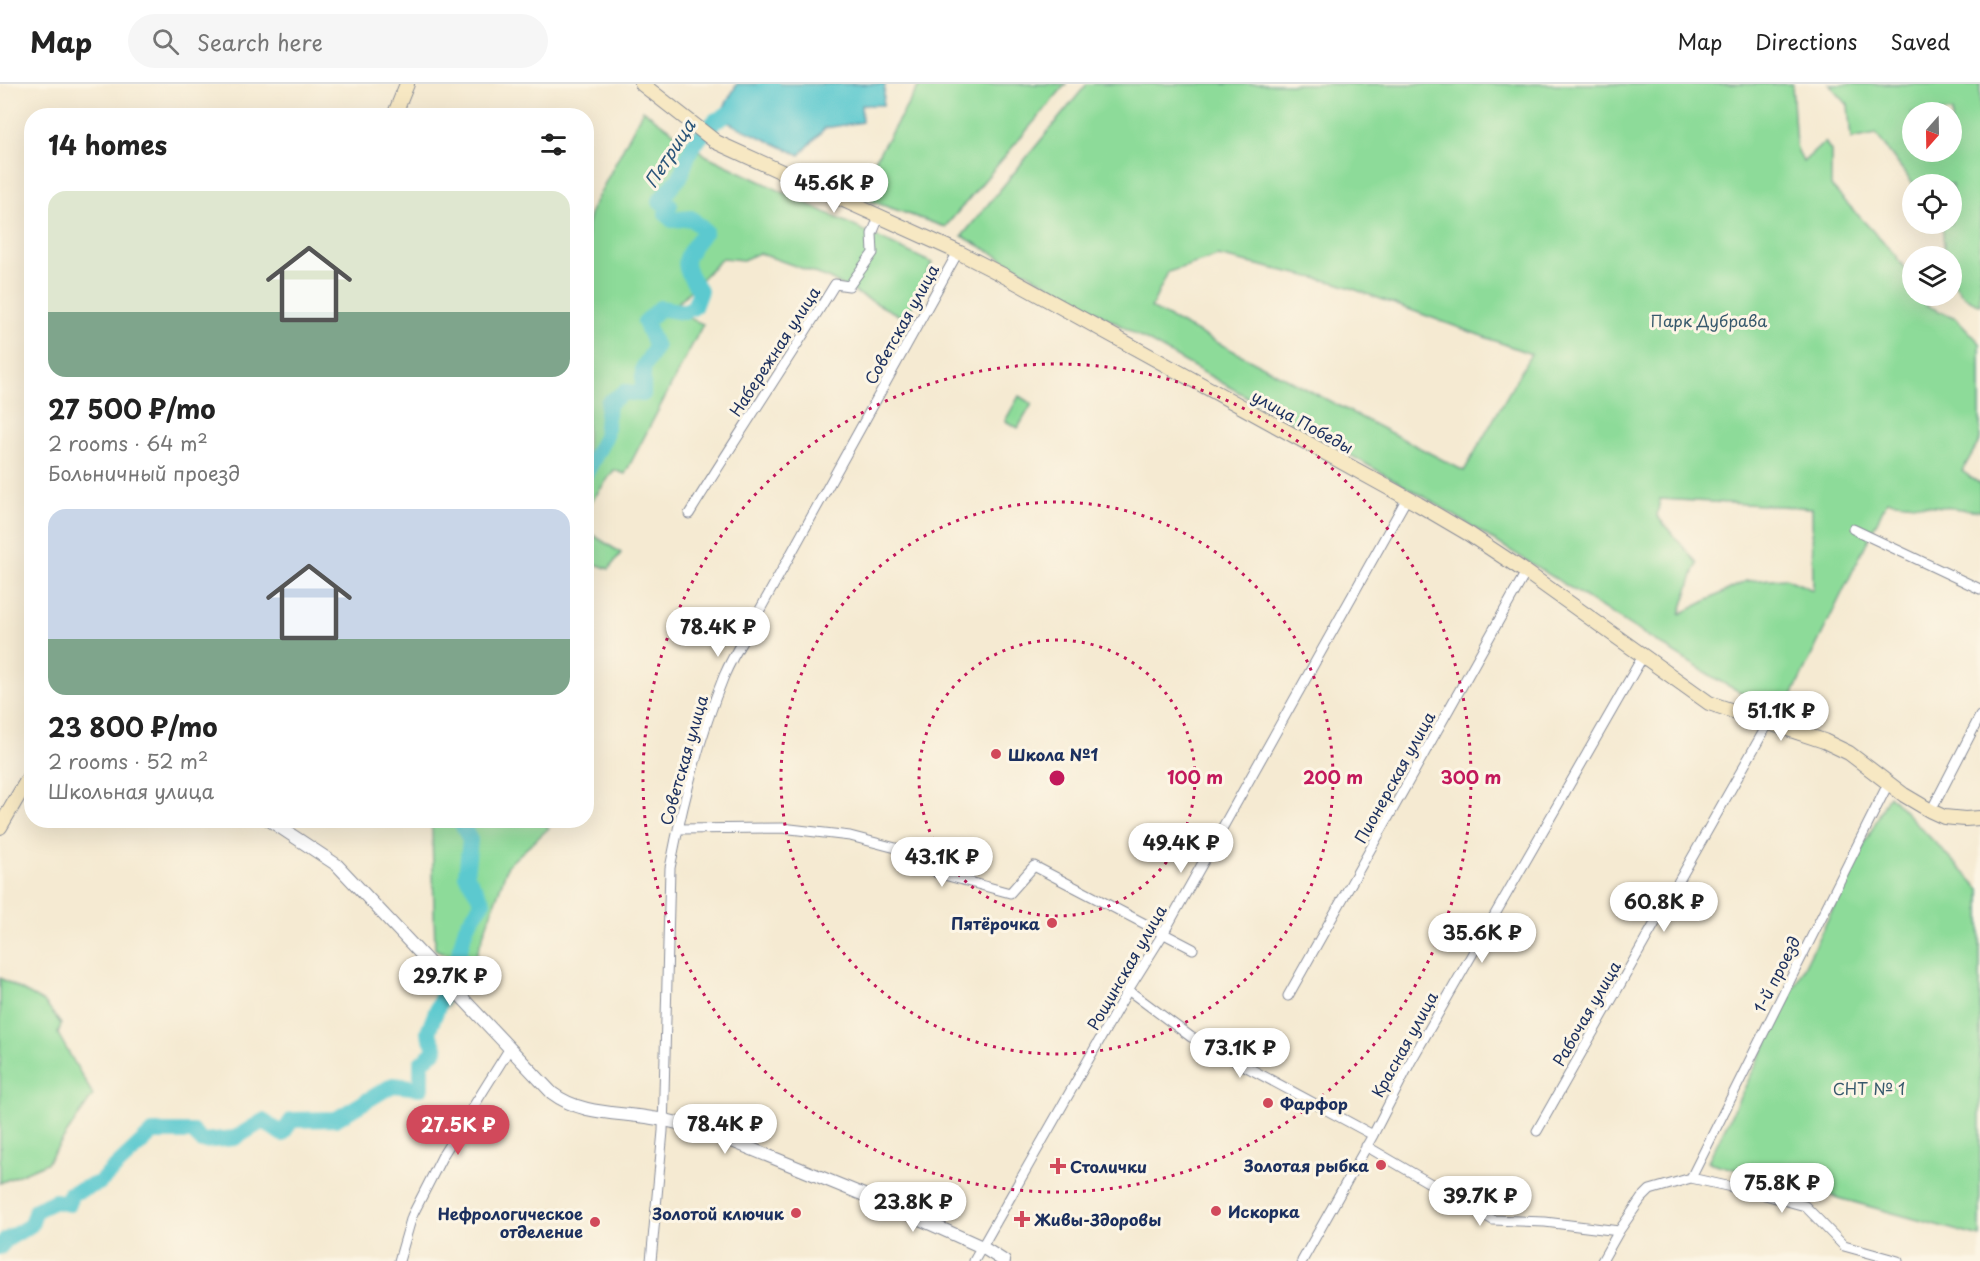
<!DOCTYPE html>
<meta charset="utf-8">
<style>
:root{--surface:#fff;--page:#f6f6f6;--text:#222;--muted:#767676;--line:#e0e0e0;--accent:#d1495b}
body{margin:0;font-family:"Playpen Sans",sans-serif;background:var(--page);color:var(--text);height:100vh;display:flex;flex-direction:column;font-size:22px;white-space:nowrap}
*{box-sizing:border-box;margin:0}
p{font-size:20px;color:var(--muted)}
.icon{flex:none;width:33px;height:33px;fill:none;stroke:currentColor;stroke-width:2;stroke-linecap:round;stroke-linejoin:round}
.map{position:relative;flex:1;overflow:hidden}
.drawer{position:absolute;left:24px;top:24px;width:570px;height:720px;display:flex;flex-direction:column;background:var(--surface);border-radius:24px;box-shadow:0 6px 24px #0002}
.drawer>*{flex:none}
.needle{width:39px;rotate:200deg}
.fabs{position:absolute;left:1902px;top:18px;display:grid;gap:12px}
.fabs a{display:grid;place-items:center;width:60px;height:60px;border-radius:50%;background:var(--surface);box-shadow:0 6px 24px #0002;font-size:30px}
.price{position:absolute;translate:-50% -51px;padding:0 14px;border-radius:21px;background:#fff;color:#222;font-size:20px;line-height:39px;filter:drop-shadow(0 2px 3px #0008)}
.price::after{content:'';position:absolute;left:50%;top:36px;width:18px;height:14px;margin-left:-9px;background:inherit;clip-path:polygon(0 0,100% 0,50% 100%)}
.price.current{background:var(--accent);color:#fff}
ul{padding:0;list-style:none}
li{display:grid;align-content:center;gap:12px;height:318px;padding:0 24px}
li span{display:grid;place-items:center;height:186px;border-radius:18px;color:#555}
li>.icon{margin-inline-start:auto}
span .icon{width:108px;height:108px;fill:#fffc;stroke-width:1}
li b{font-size:26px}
h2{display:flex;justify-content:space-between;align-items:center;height:72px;padding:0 24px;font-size:26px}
header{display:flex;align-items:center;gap:36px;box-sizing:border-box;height:84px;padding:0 30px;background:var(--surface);border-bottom:2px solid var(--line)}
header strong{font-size:28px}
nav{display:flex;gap:33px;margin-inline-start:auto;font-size:21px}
.search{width:420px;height:54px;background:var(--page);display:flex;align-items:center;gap:15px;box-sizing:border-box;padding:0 21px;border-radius:33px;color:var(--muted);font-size:22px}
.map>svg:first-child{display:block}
.green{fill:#8ddb99;stroke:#54857c;stroke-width:1.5;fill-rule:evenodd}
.water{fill:#5cc9cf;stroke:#3c7c96;stroke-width:1.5}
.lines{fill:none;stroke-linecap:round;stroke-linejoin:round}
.river{stroke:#5cc9cf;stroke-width:16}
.minor-casing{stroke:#888c98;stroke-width:11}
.tertiary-casing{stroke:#888c98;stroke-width:14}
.secondary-casing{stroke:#888c98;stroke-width:16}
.minor{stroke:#fff;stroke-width:9}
.tertiary{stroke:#fff;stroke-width:12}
.secondary{stroke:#f7e8c3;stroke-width:14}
.ring{fill:none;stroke:#c2185b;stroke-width:3;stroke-dasharray:3 6}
.poi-dot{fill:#d1495b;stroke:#fcf5e5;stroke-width:2}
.labels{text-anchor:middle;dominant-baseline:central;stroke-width:6;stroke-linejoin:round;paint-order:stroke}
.park-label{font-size:16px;fill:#385a6d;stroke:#fcf5e5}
.street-label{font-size:16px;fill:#1b2f5e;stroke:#fcf5e5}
.poi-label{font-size:16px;font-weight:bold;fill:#1b2f5e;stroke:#fcf5e5;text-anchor:start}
.water-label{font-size:18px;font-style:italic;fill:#2b567a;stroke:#fcf5e5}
.centre{fill:#c2185b;stroke:#fcf5e5;stroke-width:3}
.ring-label{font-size:18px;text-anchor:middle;font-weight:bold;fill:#c2185b;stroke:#fcf5e5;stroke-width:6;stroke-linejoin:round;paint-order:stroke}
</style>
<header>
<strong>Map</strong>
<div class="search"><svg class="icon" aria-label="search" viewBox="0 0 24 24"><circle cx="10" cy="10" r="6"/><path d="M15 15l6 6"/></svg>Search here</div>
<nav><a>Map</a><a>Directions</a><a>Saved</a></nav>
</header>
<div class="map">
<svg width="1980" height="1177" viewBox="0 0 1980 1177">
<rect width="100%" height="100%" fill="#fcf5e5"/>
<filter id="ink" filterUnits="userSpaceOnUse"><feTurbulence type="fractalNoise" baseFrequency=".0167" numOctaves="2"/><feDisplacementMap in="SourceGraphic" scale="12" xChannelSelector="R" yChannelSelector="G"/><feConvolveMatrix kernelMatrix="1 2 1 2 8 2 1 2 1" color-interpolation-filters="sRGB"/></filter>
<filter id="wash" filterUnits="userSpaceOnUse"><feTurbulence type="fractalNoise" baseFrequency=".008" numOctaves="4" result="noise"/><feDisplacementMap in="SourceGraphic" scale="24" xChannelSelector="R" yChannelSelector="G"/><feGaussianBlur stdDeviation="1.35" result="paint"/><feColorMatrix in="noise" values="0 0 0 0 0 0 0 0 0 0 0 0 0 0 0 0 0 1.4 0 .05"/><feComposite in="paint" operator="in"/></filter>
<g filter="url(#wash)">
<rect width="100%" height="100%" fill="#f5ead2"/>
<path class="green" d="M920,0h146l-121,143 -91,-32z
M1087,0h705l4,62 7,16 22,-20 6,9v35l64,69 17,23v18h10l3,9 31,13 24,25v97l-18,31 18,13v27l-93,-10 -104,213 -62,-32 -293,-183 -466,-263zM1218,172l119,27 194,71 -67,117 -313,-163 17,-36zM1660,415l152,9 1,82 -28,-12 -39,3 -66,33 17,-51 -40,-47z
M1829,0h151v221c-26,-11 -28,-22 -28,-49h-7l-3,-32h10v-40h-39l-37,-50 -25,5 -3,-34zM1912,28h40v40h-40z
M643,26l64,46 225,107 -26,56 -80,-42 -67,-24 -16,7 -21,-2 -51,52 32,14 -78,150 -11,-4 -27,38v-282l4,-16z
M1019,312l13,8 -14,24 -13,-7z
M587,447l34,22 -12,16 -22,-8z
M1889,711l91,94v348l-272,-75z
M429,737h113l7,7 -41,37 -36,102 -37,-18 -3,-119z
M0,894l44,24 17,22 -3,10 35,61 -46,68 -47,20z"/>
<path class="water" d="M737,0h148l-2,21h-22l1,17 -37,6 -25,27 -82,-37z"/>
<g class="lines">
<path class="river" d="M586,389l19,-36 3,-34 17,-11 18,2v-26l13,-21 -11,-25 15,-14 24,4 10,-5 6,-16c-22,-30 -16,-32 5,-60l-14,-13 -19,2 -6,-7 4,-8 -11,-4 21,-24 8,-22 5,-10 23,-25 4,-1 52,-35
M456,880l10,-37 17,-25 -17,-27 4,-35 -10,-20
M0,1163l6,-7 25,-15 5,-15 19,-9 14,3 1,-10 29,-11 54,-51h40l9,9 33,-3 28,-17 19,13 10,-14 44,-1 57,-34 28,3v-25l15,-13 -8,-18 13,-33"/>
</g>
</g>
<g filter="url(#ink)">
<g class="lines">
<g class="minor-casing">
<path id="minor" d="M689,430c48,-78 99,-153 146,-230l14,2 24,-33 -1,-19 7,-17
M1853,445l127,60
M1931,727l49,-95
M678,745l104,-1 68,8 80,21 7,16 73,20 24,-27 159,83
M1128,906l63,47 182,98
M1288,912l238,-424
M1537,1047l232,-409
M1366,1062l127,74 52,2 74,9
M1691,1094l197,-394
M399,1177l13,-45 31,-61 67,-107
M651,1177l12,-130 7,-263c12,-62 30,-133 54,-192 6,-14 14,-28 22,-41l212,-383
M974,1177l154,-271 35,-56 244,-436
M1302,1177l71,-126 38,-74 232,-405
M1602,1177l17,-30 22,-32 9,-9 41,-12 67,15 47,13 39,40 54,15"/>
</g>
<g class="tertiary-casing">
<path id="tertiary" d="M269,736l68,45 215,228c29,22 65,19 100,25 22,3 42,9 63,16l176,72 91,41 22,14"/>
</g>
<g class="secondary-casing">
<path id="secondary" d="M642,0l74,58 242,110 43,22 417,230 51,30 57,38 183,131 115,38 25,12 55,42 27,16 13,6 21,2 15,-1
M394,32l13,-32
M0,743l32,-55"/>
</g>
<use href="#minor" class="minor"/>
<use href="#tertiary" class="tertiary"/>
<use href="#secondary" class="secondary"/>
</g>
</g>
<g class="ring">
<circle cx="1057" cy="694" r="138"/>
<circle cx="1057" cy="694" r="276"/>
<circle cx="1057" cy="694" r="414"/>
</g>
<g class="poi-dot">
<circle cx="996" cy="670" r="6"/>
<circle cx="1052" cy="839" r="6"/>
<circle cx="1268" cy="1019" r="6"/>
<circle cx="1381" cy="1081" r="6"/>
<path d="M1055 1073h6v6h6v6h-6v6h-6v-6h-6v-6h6z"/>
<circle cx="1216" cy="1127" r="6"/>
<circle cx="796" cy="1129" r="6"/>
<path d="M1019 1126h6v6h6v6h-6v6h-6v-6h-6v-6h6z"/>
<circle cx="595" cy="1138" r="6"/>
</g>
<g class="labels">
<g class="park-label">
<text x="1709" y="236">Парк Дубрава</text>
<text x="1869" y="1004">СНТ № 1</text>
</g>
<g class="street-label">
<text transform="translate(901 240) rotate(-61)">Советская улица</text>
<text transform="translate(774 267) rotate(-57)">Набережная улица</text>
<text transform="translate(1303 337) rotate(29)">улица Победы</text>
<text transform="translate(683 676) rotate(-74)">Советская улица</text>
<text transform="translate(1394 693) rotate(-61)">Пионерская улица</text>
<text transform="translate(1126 883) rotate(-60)">Рощинская улица</text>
<text transform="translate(1776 890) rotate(-63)">1-й проезд</text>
<text transform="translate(1586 929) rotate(-60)">Рабочая улица</text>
<text transform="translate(1404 960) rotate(-61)">Красная улица</text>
</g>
<g class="poi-label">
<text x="1008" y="670">Школа №1</text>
<text x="1040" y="839" text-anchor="end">Пятёрочка</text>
<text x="1280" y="1019">Фарфор</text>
<text x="1369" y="1081" text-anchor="end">Золотая рыбка</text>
<text x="1070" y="1082">Столички</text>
<text x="1228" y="1127">Искорка</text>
<text x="583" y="1129" text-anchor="end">Нефрологическое<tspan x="583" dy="18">отделение</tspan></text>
<text x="784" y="1129" text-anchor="end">Золотой ключик</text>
<text x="1034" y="1135">Живы-Здоровы</text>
</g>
<g class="water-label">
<text transform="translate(669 69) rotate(-57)">Петрица</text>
</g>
</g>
<circle cx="1057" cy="694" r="9" class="centre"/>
<g class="ring-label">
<text x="1195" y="700">100 m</text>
<text x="1333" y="700">200 m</text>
<text x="1471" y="700">300 m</text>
</g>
</svg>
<div class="fabs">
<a><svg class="needle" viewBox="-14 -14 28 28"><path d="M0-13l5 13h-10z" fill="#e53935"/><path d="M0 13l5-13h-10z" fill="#767676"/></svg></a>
<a><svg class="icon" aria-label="locate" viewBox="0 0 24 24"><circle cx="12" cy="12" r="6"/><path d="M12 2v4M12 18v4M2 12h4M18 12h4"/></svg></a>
<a><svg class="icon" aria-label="layers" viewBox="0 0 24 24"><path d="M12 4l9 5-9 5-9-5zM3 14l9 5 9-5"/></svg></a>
</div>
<b class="price" style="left:834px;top:130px">45.6K ₽</b>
<b class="price" style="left:718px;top:574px">78.4K ₽</b>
<b class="price" style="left:1781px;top:658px">51.1K ₽</b>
<b class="price" style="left:1181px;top:790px">49.4K ₽</b>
<b class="price" style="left:942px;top:804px">43.1K ₽</b>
<b class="price" style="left:1664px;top:849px">60.8K ₽</b>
<b class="price" style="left:1482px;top:880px">35.6K ₽</b>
<b class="price" style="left:450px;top:923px">29.7K ₽</b>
<b class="price" style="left:1240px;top:995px">73.1K ₽</b>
<b class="price" style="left:725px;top:1071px">78.4K ₽</b>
<b class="price current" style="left:458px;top:1072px">27.5K ₽</b>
<b class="price" style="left:1782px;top:1130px">75.8K ₽</b>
<b class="price" style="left:1480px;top:1143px">39.7K ₽</b>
<b class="price" style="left:913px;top:1149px">23.8K ₽</b>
<section class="drawer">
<h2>14 homes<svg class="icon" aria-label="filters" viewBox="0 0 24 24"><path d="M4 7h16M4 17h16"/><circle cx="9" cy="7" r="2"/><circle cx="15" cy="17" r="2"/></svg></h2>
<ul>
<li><span style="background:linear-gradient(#dfe7d0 65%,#7fa58c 0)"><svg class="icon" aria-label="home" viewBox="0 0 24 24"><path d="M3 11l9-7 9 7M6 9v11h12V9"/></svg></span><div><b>27 500 ₽/mo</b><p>2 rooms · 64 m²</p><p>Больничный проезд</p></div></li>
<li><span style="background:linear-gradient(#c9d6e8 70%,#7fa58c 0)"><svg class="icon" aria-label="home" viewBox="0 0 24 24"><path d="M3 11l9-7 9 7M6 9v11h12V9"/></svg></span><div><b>23 800 ₽/mo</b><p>2 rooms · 52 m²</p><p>Школьная улица</p></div></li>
</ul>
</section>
</div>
